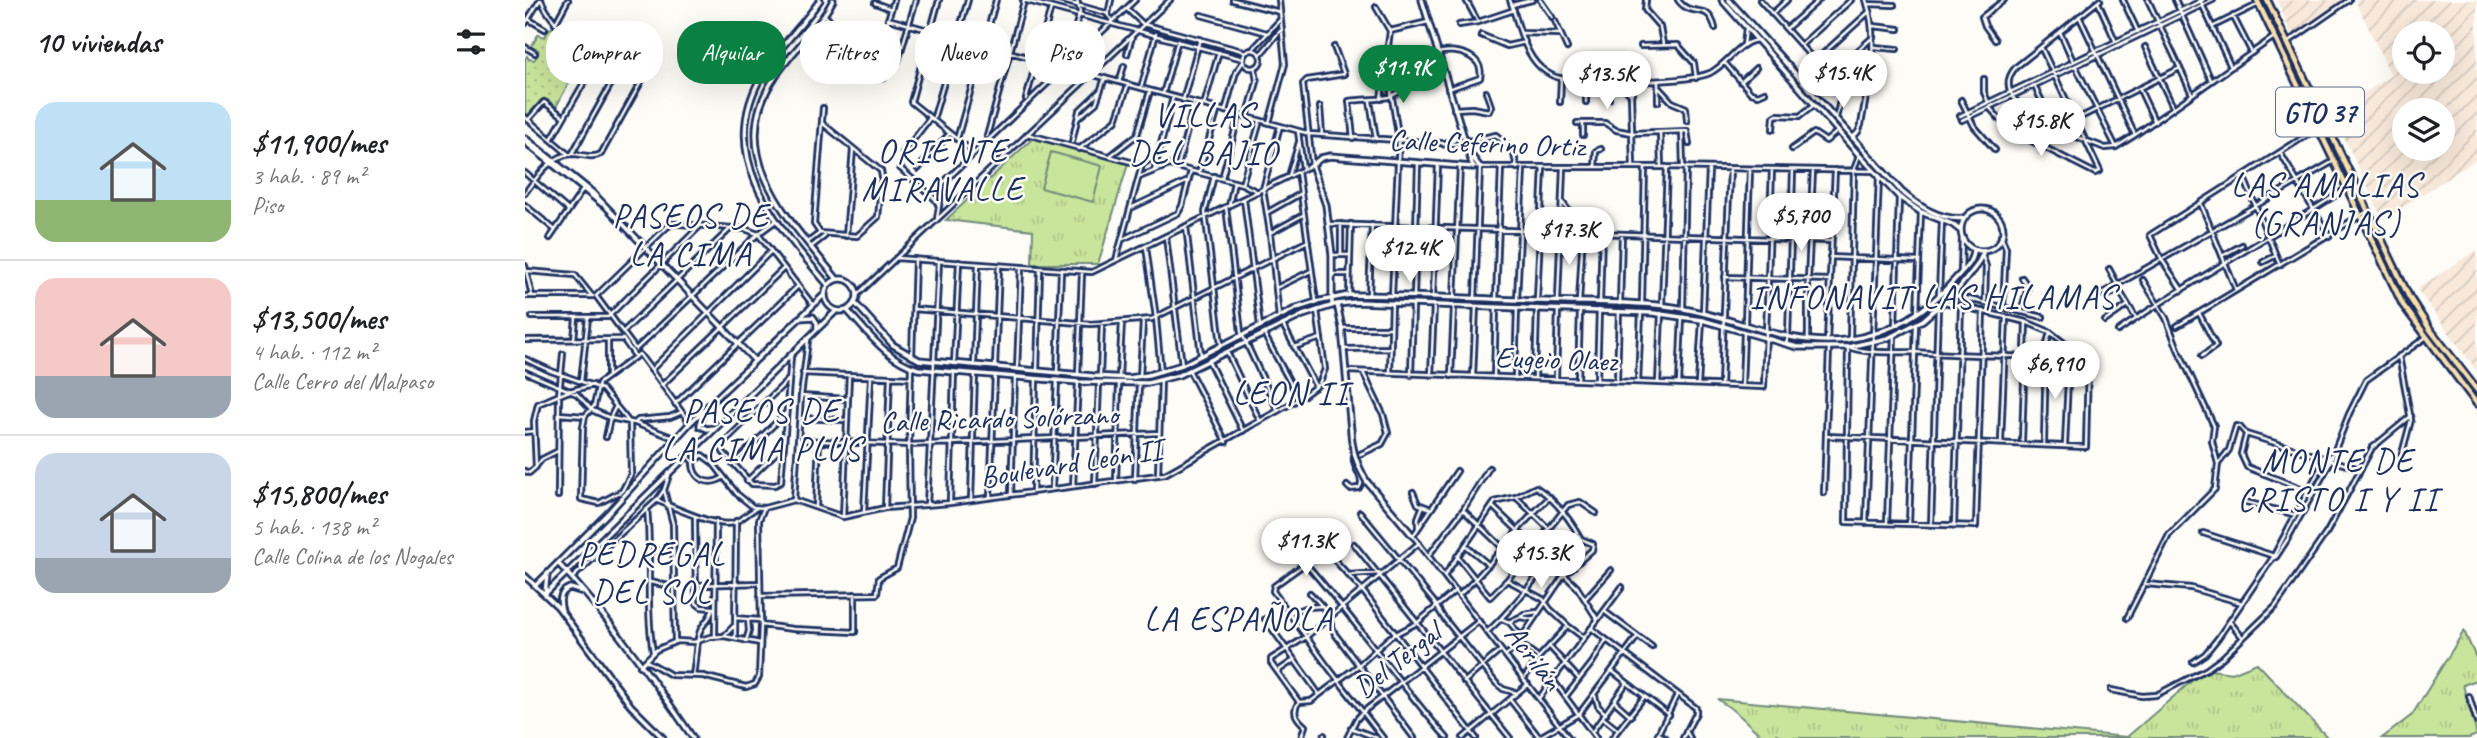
<!DOCTYPE html>
<html lang="es">
<meta charset="utf-8">
<style>
:root{--surface:#fff;--page:#f2f2f2;--text:#202124;--muted:#757577;--line:#e0e0e0;--accent:#0b8043}
body{margin:0;font-family:Caveat,sans-serif;background:var(--page);color:var(--text);height:100vh;display:flex;flex-direction:column;font-size:26px;white-space:nowrap}
*{box-sizing:border-box;margin:0}
p{font-size:23px;color:var(--muted)}
.icon{flex:none;width:38px;height:38px;fill:none;stroke:currentColor;stroke-width:2;stroke-linecap:round;stroke-linejoin:round}
.map{position:relative;flex:1;overflow:hidden}
.sheet{display:flex;flex-direction:column;background:var(--surface);width:525px}
.sheet>*{flex:none}
.hud{position:absolute;left:21px;top:21px;width:665px;height:63px;display:flex;gap:14px}
.fabs{position:absolute;left:1867px;top:21px;display:grid;gap:14px}
.fabs a{display:grid;place-items:center;width:63px;height:63px;border-radius:50%;background:var(--surface);box-shadow:0 7px 28px #0002;font-size:35px}
.price{position:absolute;translate:-50% -60px;padding:0 16px;border-radius:24px;background:#fff;color:#222;font-size:23px;line-height:46px;filter:drop-shadow(0 2px 4px #0008)}
.price::after{content:'';position:absolute;left:50%;top:42px;width:21px;height:16px;margin-left:-10px;background:inherit;clip-path:polygon(0 0,100% 0,50% 100%)}
.price.active{background:var(--accent);color:#fff}
ul{padding:0;list-style:none}
li{display:flex;align-items:center;gap:21px;height:175px;padding:0 35px}
li+li{border-top:2px solid var(--line)}
li span{display:grid;place-items:center;flex:none;width:196px;height:140px;border-radius:21px;color:#555}
li>.icon{margin-inline-start:auto}
span .icon{width:84px;height:84px;fill:#fffc;stroke-width:1}
li b{font-size:30px}
h2{display:flex;justify-content:space-between;align-items:center;height:84px;padding:0 35px;font-size:30px}
.tag{padding:0 24px;border-radius:28px;background:var(--surface);box-shadow:0 7px 28px #0002;font-size:24px;line-height:63px}
.tag.active{background:var(--accent);color:#fff}
main{display:flex;flex:1;min-height:0}
.map>svg:first-child{display:block}
.industrial{fill:url(#industrial-furrows);fill-rule:evenodd}
.grass{fill:url(#grass-dots);stroke:#728a7c;stroke-width:2}
.park{fill:url(#park-tufts);stroke:#728a7c;stroke-width:2}
.pitch{fill:#c9e49b;stroke:#728a7c;stroke-width:2}
.lines{fill:none;stroke-linecap:round;stroke-linejoin:round}
.street-casing{stroke:#1b2f5e;stroke-width:8}
.secondary-casing{stroke:#1b2f5e;stroke-width:9}
.primary-casing{stroke:#1b2f5e;stroke-width:10}
.street{stroke:#fdfcf7;stroke-width:2.5}
.secondary{stroke:#fdfcf7;stroke-width:3.5}
.primary{stroke:#f8deab;stroke-width:4.5}
.secondary-bridge-casing{stroke:#1b2f5e;stroke-width:9;stroke-linecap:butt}
.secondary-bridge{stroke:#fdfcf7;stroke-width:3.5}
.labels{text-anchor:middle;dominant-baseline:central;stroke-width:5;stroke-linejoin:round;paint-order:stroke}
.shield{fill:#fdfcf7;stroke:#5f6c8c;stroke-width:2}
.shield-label{font-size:28px;font-weight:bold;fill:#1b2f5e}
.street-label{font-size:30px;fill:#1b2f5e;stroke:#fdfcf7}
.quarter-label{font-size:33px;letter-spacing:2px;fill:#1b2f5e;stroke:#fdfcf7}
</style>
<main>
<section class="sheet">
<h2>10 viviendas<svg class="icon" aria-label="filters" viewBox="0 0 24 24"><path d="M4 7h16M4 17h16"/><circle cx="9" cy="7" r="2"/><circle cx="15" cy="17" r="2"/></svg></h2>
<ul>
<li><span style="background:linear-gradient(#bfe0f5 70%,#8fb573 0)"><svg class="icon" aria-label="home" viewBox="0 0 24 24"><path d="M3 11l9-7 9 7M6 9v11h12V9"/></svg></span><div><b>$11,900/mes</b><p>3 hab. · 89 m²</p><p>Piso</p></div></li>
<li><span style="background:linear-gradient(#f6c9c9 70%,#9aa5b1 0)"><svg class="icon" aria-label="home" viewBox="0 0 24 24"><path d="M3 11l9-7 9 7M6 9v11h12V9"/></svg></span><div><b>$13,500/mes</b><p>4 hab. · 112 m²</p><p>Calle Cerro del Malpaso</p></div></li>
<li><span style="background:linear-gradient(#c9d6e8 75%,#9aa5b1 0)"><svg class="icon" aria-label="home" viewBox="0 0 24 24"><path d="M3 11l9-7 9 7M6 9v11h12V9"/></svg></span><div><b>$15,800/mes</b><p>5 hab. · 138 m²</p><p>Calle Colina de los Nogales</p></div></li>
</ul>
</section>
<div class="map">
<svg width="1952" height="738" viewBox="0 0 1952 738">
<defs>
<pattern id="industrial-furrows" width="10" height="10" patternUnits="userSpaceOnUse" patternTransform="scale(1.75)"><rect width="10" height="10" fill="#f8e9db"/><path d="M-1 1l2-2M0 10L10 0M9 11l2-2" fill="none" stroke="#d4c8be"/></pattern>
<pattern id="grass-dots" width="8" height="8" patternUnits="userSpaceOnUse" patternTransform="scale(1.75)"><rect width="8" height="8" fill="#c9e49b"/><path d="M2 2h.1M6 6h.1" fill="none" stroke="#acc488" stroke-width="1.8" stroke-linecap="round"/></pattern>
<pattern id="park-tufts" width="24" height="20" patternUnits="userSpaceOnUse" patternTransform="scale(1.75)"><rect width="24" height="20" fill="#c9e49b"/><path d="M3 7l-1-3M5 7V3M7 7l1-3M15 17l-1-3M17 17v-4M19 17l1-3" fill="none" stroke="#acc488"/></pattern>
</defs>
<rect width="100%" height="100%" fill="#fdfcf7"/>
<filter id="ink" filterUnits="userSpaceOnUse"><feTurbulence type="fractalNoise" baseFrequency=".0143" numOctaves="2"/><feDisplacementMap in="SourceGraphic" scale="14" xChannelSelector="R" yChannelSelector="G"/><feConvolveMatrix kernelMatrix="1 2 1 2 8 2 1 2 1" color-interpolation-filters="sRGB"/></filter>
<g filter="url(#ink)">
<path class="industrial" d="M1752,0h77l-60,42z
M1830,0h122v159l-94,61 -50,-106 58,-39zM1918,33v39h-38v-39zM1918,110v39h-38v-39z
M1952,250v121l-60,-82z"/>
<path class="grass" d="M29,27l10,11 22,13 -30,56 -8,-7h-7l-13,16 -3,-3v-54l2,-3 2,3 5,1 4,-5v-5l-7,-3 7,-12 7,2 4,-8z"/>
<path class="park" d="M508,138l95,26 -30,100h-66l1,-34 -87,-10z
M1939,631l13,29v20l-14,5 14,50 -8,3h-87l30,-23z
M1732,663l71,75h-545l-6,-4 -4,4c-16,-2 -22,-13 -33,-22 -7,-6 -15,-12 -23,-17l410,38 67,-58 17,-9 21,3z"/>
<path class="pitch" d="M526,152l51,14 -9,36 -52,-14z"/>
<g class="lines">
<g class="street-casing">
<path id="street" d="M414,0l-28,102 62,50
M498,0l220,59
M534,0l47,13 7,8
M708,0l47,12
M941,0l12,22 36,-12
M985,0c8,22 13,52 31,68 6,5 12,9 19,10 26,6 127,5 150,-5 17,-8 29,-32 48,-33
M1015,0l12,17
M1121,0l-1,10 15,17 3,17
M1153,0c14,20 30,0 37,28
M1235,0l72,80 12,4 24,1
M1575,0l-84,67c-35,39 65,71 89,81l11,-1 19,-12 139,-98
M1598,0l15,32
M1623,0l44,94
M1650,0l36,80
M1675,0l31,67
M1573,2l17,38
M350,3l16,6
M1343,4l26,1
M987,5l20,-5
M851,7l14,24 38,-9
M602,9l16,15 103,28
M583,14l3,-14
M1247,14l15,-14
M299,15l65,58
M676,15l66,18
M1554,16l56,119
M1708,16l19,37
M3,19l17,10
M363,19l422,115 145,10 41,-9 17,15 4,18
M1030,21l12,27
M0,24l15,-24
M30,24l13,-24
M344,24l16,6
M934,25l19,-3
M1348,26l26,3
M1687,27l47,-23
M1262,28l32,-28
M1535,32l13,29
M997,33l38,1
M956,35l26,11 18,-4
M309,37l7,-6
M1470,40l-10,-14 -3,-9 22,-17
M1762,43l62,-43
M1219,45l2,-17
M1276,45l50,-45
M1116,46l37,-1 16,18 2,15
M0,47l10,6
M1349,47l23,2
M1620,47l28,60
M718 59a9 9 0 1 1 18 0a9 9 0 1 1-18 0Z
M727,50l28,-30
M326,51l8,-5
M913,53c17,-5 47,2 42,25l-32,11
M602,54l5,-17
M735,55l20,-24
M1290,61l55,-50
M1200,63l26,30 7,2 7,-3
M343,65l11,-16 15,-49
M539,66l16,-54 -3,-12
M1551,67l40,80
M1304,77l44,-40
M359,78l14,-17 18,-61
M1459,79v13l4,10
M1084,81v18
M594,82l5,-16
M1094,82l12,13
M1216,82l15,-14
M1509,85l20,41
M1133,87l14,15 14,6 1,13
M616,88l15,-54
M1614,88l16,34
M638,94l15,-54
M501,99l25,-91
M856,99l9,-68
M658,100l17,-61
M1436,100l13,26 21,24
M845,101l6,38
M1035,102l1,-23
M1061,102v-21
M1133,102v-21
M679,105l15,-53
M795,107l2,28
M1464,107l16,18 11,8 79,40 5,-2 -59,-124
M929,109l18,-1 17,3 2,-5 -5,-14
M700,111l11,-39 7,-10
M1435,116l243,-116
M0,117l43,37
M722,117l10,-35 -2,-14
M553,118l18,-15 9,-25
M1311,118l8,-34
M1552,119l103,-51
M3,120l16,-18 20,15
M408,120l35,-120
M1437,120l251,-120
M744,123l16,-59 -6,-64
M1052,123h28l11,7 16,3 55,-2 2,13
M1058,123v12
M1248,129l1,-12 3,-2 23,1 14,-11
M773,131l5,38
M1157,132l1,35
M1135,133l1,34
M502,134l115,31
M462,136l37,-135
M27,138l48,-83
M828,138l-4,-37c31,-4 45,4 65,-26
M1327,138l6,-6 3,-7c7,-43 19,-83 5,-125
M432,139l39,-139
M547,142l7,-31 21,-20
M554,149l37,-29 12,-35
M1267,149l22,-16 12,8 12,-10
M378,153l27,-35
M47,154l49,-88
M1756,154l48,82
M585,156l27,-21 13,-44
M617,165l14,-10
M653,166l16,-63
M1108,166l-2,-71 7,-15
M948,167h194l208,4
M1070,167l1,-16 5,-2
M375,168l35,31 4,7 -2,13
M393,169l31,-35
M629,171l19,-74
M773,172l18,129
M0,173l43,37
M674,173l19,-64
M689,176l-9,36 16,133
M764,176l10,-34
M614,177l30,-12 73,19 16,8
M697,178l17,-63
M1719,178l36,87
M717,184l18,-63
M0,193c11,-15 27,-39 48,-39 10,0 18,5 28,0l40,-72 -5,-8c-36,-19 -78,-35 -95,-74
M719,199l16,127
M1038,203l20,29 -4,70
M1676,204l35,86
M0,205l30,25
M414,206l4,-23 192,-183
M704,206l5,-24
M701,207l15,125 37,79
M606,208l57,-27
M743,212l32,-18
M804,224l502,17
M661,226l15,129
M295,233l-6,-9 9,-116
M745,233l33,-18
M321,236l7,-87
M1476,236l5,12 -3,59
M641,237l16,128
M25,238l34,-50
M598,239l55,-26 4,-7 9,-35
M283,242l12,-9 37,3 21,-19 4,-40 -1,-6 -59,-48
M286,247l14,-11
M621,247l10,71 5,54
M807,255h17
M816,255v-31
M1457,255l4,11 -1,37
M1697,256l20,-11
M1305,257l88,4
M371,258l196,14 220,-107 -9,-81 4,-4 37,-6 -10,-27
M591,260l26,-95
M1738,262l12,-6
M0,266l7,30
M1584,269l8,15
M2,271l48,4 17,21
M1436,271l1,-35
M807,274h17
M1200,277l104,3
M1618,280l23,38 12,31 36,77 -2,15 6,23
M751,288l35,-17
M1657,290l-20,-30 -12,-25 168,-107
M1414,294l3,-73
M332,295l313,-295
M824,295l2,-71
M844,295l3,-70
M1427,295l91,22
M0,296h68
M71,296l71,-69 5,-3h8l65,5 13,5 55,71
M71,296l40,54
M867,296l7,-156 -8,-48 2,-3h10
M1581,296l13,-6 17,28
M889,297l4,-133
M908,297l5,-132
M929,298l6,-132
M1569,298l240,-137
M950,299l5,-132
M971,300l5,-133
M992,300l6,-132
M1012,300l6,-133
M1033,300l5,-133
M1419,302l82,20 24,10 36,28
M1075,303l2,-70
M1117,303l3,-136
M1095,304l2,-70
M1137,305l5,-138
M1158,308l3,-141
M389,309l177,15 61,-5 156,-78
M1458,311l-7,215 -130,-4 2,-175c20,7 43,5 64,5 32,2 64,3 97,4 27,0 53,0 79,6
M1178,312l6,-143
M1496,312l7,-25 -6,-9
M1674,313l17,33 -14,10
M1392,314l4,-102
M7,317h76l92,-91
M754,317l-9,-84 -7,-44 17,-63
M1580,321l23,-16
M1220,323l5,-154
M758,325l33,62
M1370,326l4,-129
M1652,326l191,-115
M817,328h49
M1593,331c74,-51 153,-94 229,-143
M98,332l108,-104
M739,334l35,65
M1283,338v-57l5,-111
M49,339l2,-21
M1325,339l4,-169 5,-15
M0,340l98,-1 12,17
M1302,341l8,-171
M1261,344l2,-7 5,-167
M769,347l27,-9
M111,349l122,-115 19,-14
M820,349l45,-1
M702,352l33,69
M115,355l50,68
M1874,356l12,64 -11,41
M387,357l3,-98
M0,359l26,12 51,18 27,33
M684,362l34,69
M429,364l5,-102
M449,365l4,-101
M470,367l4,-101
M492,369l4,-101
M126,370l119,-118
M664,370l37,72
M512,371l3,-102
M822,371l417,16 8,-218
M0,372l52,22 15,16 18,8 25,5 39,15
M278,373l108,5
M532,373l4,-102
M865,373l2,-70
M553,374l4,-101
M886,375l2,-70
M906,375l3,-70
M83,376v-35
M575,376l2,-53
M926,376l3,-70
M948,376l3,-70
M594,377l3,-55
M615,377l3,-56
M969,377l2,-70
M990,378l2,-70
M1010,378l2,-70
M1031,379l2,-70
M263,380l-67,65 2,7 29,32 23,1 6,-3 10,-125
M1053,380l2,-70
M56,381l7,-63
M1072,381l2,-71
M1092,381l2,-70
M1113,382l3,-70
M1133,383l3,-70
M1154,383l3,-66
M1173,384l4,-63
M137,385l122,-117
M1196,385l9,-216
M1217,386l2,-53
M276,396l46,3
M150,404l123,-118
M34,414l26,2
M275,418l45,2
M110,423l3,-3 32,-3 12,-5
M0,432l9,-1
M1721,434l-5,20 6,13 61,24
M1301,436l260,11 2,-85
M81,437l4,-19 6,-12
M273,440l111,5 250,-12
M1476,441l5,-124
M1497,441l4,-119
M1519,443l2,-96 4,-15
M1540,445l4,-88
M162,455l6,7c0,18 16,25 31,15
M168,462l9,-7 11,8 24,31 16,13 11,1 30,-8 49,17 42,-9 65,-5 215,-29 134,-75 20,-15 6,-15 -8,-59
M208,464l53,-51
M12,465l5,-6 16,-8
M0,471l4,2 7,-6 -2,-46 4,-17 31,-13 24,-6
M932,471l-44,65 156,202
M633,475l3,-95
M610,479l4,-95
M222,481l36,-35
M591,481l3,-97
M570,484l4,-101
M548,486l5,-104
M822,486l3,3 9,-1 2,-4c1,-10 -9,-17 -7,-27l28,-13 6,-11 -5,-19 -20,-42
M527,489l5,-109
M139,490l9,34 2,117
M508,491l3,-112
M95,492l-21,11 -18,-4 2,-72 2,-11 9,-10 5,-23 40,-29
M888,492l5,12 13,5
M96,493l10,-19 -1,-51
M1299,493l5,-145
M486,494l4,-117
M33,496l1,-101 4,-41
M465,497l5,-122
M991,497l33,32
M446,499l4,-126
M269,500l7,-104 7,-56
M133,501c16,6 59,27 75,22 8,-3 16,-11 24,-15
M425,501l4,-129
M1721,502l50,13
M402,505l12,-244
M967,506l85,81 20,32
M291,507l3,-66
M360,508l5,-131
M122,509c5,48 -2,96 6,143
M938,510l40,38
M339,512l7,-135
M835,512l74,90 9,15 53,66 7,6 14,4
M318,517l6,-142
M170,518l1,85 5,4 11,1
M1341,523l13,-347
M1362,523l7,-188
M1384,524l7,-199
M1406,525l7,-217
M1429,526l7,-220
M893,528v-10l4,-10
M788,530l17,25 32,35 114,148
M1678,533l71,23
M829,544l156,194
M940,545l24,20
M125,551h24
M805,555l-17,3 -39,28 -1,5 55,76 55,71
M904,555l34,-45 26,-42
M932,556l33,41 17,-17 61,-75 12,-3 16,11
M1747,559l4,-2 11,-17 42,-75 20,-51 17,-34 59,-42
M781,564c50,56 91,118 141,174
M823,575l31,-2
M920,575l50,-73 21,-5 20,-10c20,13 34,32 45,52l12,5 -1,6 -28,25 -51,75 -7,5
M47,578l85,-78 7,-10 5,-15
M982,580l36,19 7,10 18,17 16,12
M125,582l24,5
M1621,584l45,4 51,15
M171,585l63,-2
M785,593l12,13
M934,595c34,-30 57,-68 91,-98
M235,596l117,-2 2,-16 18,-10 13,-50 -1,-73 2,-78
M1060,599l26,-29
M1079,611l48,36
M763,613l21,-6 13,-1 5,8 8,20 79,104
M995,617l4,-3 13,-2
M210,618l25,2
M1602,618l42,-83 46,-46 3,-25 11,-14 7,-24 4,1 6,7 114,35
M740,619l54,75
M977,619l7,3 11,-5 12,2
M984,622l12,14
M1705,622l13,16
M236,625l32,4 62,3v-38
M1066,628l105,80v5l-13,25
M963,631c33,-29 56,-68 88,-99
M190,636l1,-115
M199,636l10,-10
M210,637l1,-116
M221,641l3,-10 -1,-11
M1024,646l30,33
M988,650l13,-2 12,9
M122,661l24,14 32,1 43,11 9,-3 4,-7 2,-52 -2,-105 5,-12
M1668,662l12,-8 13,-16 54,-79 50,-94 10,-10
M115,666l16,-16 21,-9 17,1 16,-5 14,-1 36,7
M753,671l16,-11
M1087,671l57,44
M168,675c3,-15 2,-30 7,-44 4,-10 10,-10 13,-23
M1000,677l14,-20 29,-31
M1028,680l43,58
M939,682l37,-32
M1586,690l31,6 14,-1 51,-26 15,-11 53,-51 52,-75 45,-84 39,-32
M1041,696l26,-33 14,-23
M1070,696l3,10 8,8
M1944,696l8,26
M1015,697l82,-110
M986,701l28,36
M1089,701l17,15
M774,702l-28,-39v-4l35,-22 113,-94
M774,702l12,-1 48,-36 31,-28 27,-14 39,-33
M774,702c-8,10 -2,17 6,24l-4,12
M1078,718l15,12
M826,728l26,10
M1161,731l4,7
M1067,732l34,-48
M1134,734l7,4
M798,738l1,-3
M822,738l9,-18 7,-8 116,-91
M938,738l65,-54
M1013,738l41,-24 58,-77
M1087,738l32,-41
M1131,738l21,-43"/>
</g>
<g class="secondary-casing">
<path id="secondary" d="M295,0c-17,25 -40,46 -56,72 -51,83 12,152 64,213
M308,0c-14,28 -41,51 -58,77 -53,77 16,145 62,202
M1197,0l137,155 40,42 22,15 31,12 9,7
M1204,0l172,191c17,15 41,30 64,27
M0,138l67,54 162,168
M0,142l77,62
M919,144l10,-4 6,-11
M946,155l9,12
M1436 230a21 21 0 1 1 42 0a21 21 0 1 1-42 0Z
M300 295a16 16 0 1 1 32 0a16 16 0 1 1-32 0Z
M330,303l38,42 26,15 174,16 36,2 19,-3 34,-10 115,-57 19,-6 33,-7c64,0 128,4 191,6 44,2 90,0 133,6 58,8 113,40 172,33 47,-6 82,-28 113,-64 7,-8 15,-15 15,-26
M812,304l5,24 9,103
M807,306v-51l-6,-50 -14,-40 9,-7 9,-2 143,11 -51,-167
M322,310c21,23 40,50 71,59l160,13 70,1 31,-8 124,-60 34,-11 19,-2 297,11 49,7 95,27h51l40,-9 35,-18 36,-32 18,-23 7,-14
M274,318l14,-1 4,6v6
M177,412l-2,14 7,3 8,-1
M842,482l46,54
M33,563c49,52 95,116 135,175
M0,576l33,31 73,99 32,32
M11,585l74,-74 80,-88 135,-129
M20,594l291,-283
M20,594l2,-19
M37,611c-3,-10 -3,-19 8,-23l13,4"/>
</g>
<g class="primary-casing">
<path id="primary" d="M1732,0l146,305 74,99
M1742,0l142,297 20,31 48,62"/>
</g>
<use href="#street" class="street"/>
<use href="#secondary" class="secondary"/>
<use href="#primary" class="primary"/>
<g class="secondary-bridge-casing">
<path id="secondary-bridge" d="M826,431c1,20 6,34 16,51"/>
</g>
<use href="#secondary-bridge" class="secondary-bridge"/>
</g>
</g>
<g class="labels">
<rect class="shield" x="1751" y="87.5" width="88" height="49" rx="5"/>
<g class="shield-label">
<text x="1795" y="112">GTO 37</text>
</g>
<g class="street-label">
<text transform="translate(962 143) rotate(2)">Calle Ceferino Ortiz</text>
<text transform="translate(1031 359) rotate(2)">Eugeio Olaez</text>
<text transform="translate(474 418) rotate(-2)">Calle Ricardo Solórzano</text>
<text transform="translate(546 463) rotate(-9)">Boulevard León II</text>
<text transform="translate(1009 657) rotate(52)">Acrilán</text>
<text transform="translate(872 660) rotate(-38)">Del Tergal</text>
</g>
<g class="quarter-label">
<text x="679" y="115">VILLAS<tspan x="679" dy="38">DEL BAJIO</tspan></text>
<text x="418" y="151">ORIENTE<tspan x="418" dy="38">MIRAVALLE</tspan></text>
<text x="1801" y="185">LAS AMALIAS<tspan x="1801" dy="38">(GRANJAS)</tspan></text>
<text x="166" y="216">PASEOS DE<tspan x="166" dy="38">LA CIMA</tspan></text>
<text x="1408" y="297">INFONAVIT LAS HILAMAS</text>
<text x="766" y="393">LEON II</text>
<text x="237" y="411">PASEOS DE<tspan x="237" dy="38">LA CIMA PLUS</tspan></text>
<text x="1813" y="461">MONTE DE<tspan x="1813" dy="38">CRISTO I Y II</tspan></text>
<text x="127" y="554">PEDREGAL<tspan x="127" dy="38">DEL SOL</tspan></text>
<text x="714" y="619">LA ESPAÑOLA</text>
</g>
</g>
</svg>
<div class="fabs">
<a><svg class="icon" aria-label="locate" viewBox="0 0 24 24"><circle cx="12" cy="12" r="6"/><path d="M12 2v4M12 18v4M2 12h4M18 12h4"/></svg></a>
<a><svg class="icon" aria-label="layers" viewBox="0 0 24 24"><path d="M12 4l9 5-9 5-9-5zM3 14l9 5 9-5"/></svg></a>
</div>
<b class="price active" style="left:878px;top:105px">$11.9K</b>
<b class="price" style="left:1318px;top:110px">$15.4K</b>
<b class="price" style="left:1082px;top:111px">$13.5K</b>
<b class="price" style="left:1516px;top:158px">$15.8K</b>
<b class="price" style="left:1276px;top:253px">$5,700</b>
<b class="price" style="left:1044px;top:267px">$17.3K</b>
<b class="price" style="left:885px;top:285px">$12.4K</b>
<b class="price" style="left:1530px;top:401px">$6,910</b>
<b class="price" style="left:781px;top:578px">$11.3K</b>
<b class="price" style="left:1016px;top:590px">$15.3K</b>
<div class="hud">
<a class="tag">Comprar</a>
<a class="tag active">Alquilar</a>
<a class="tag">Filtros</a>
<a class="tag">Nuevo</a>
<a class="tag">Piso</a>
</div>
</div>
</main>
